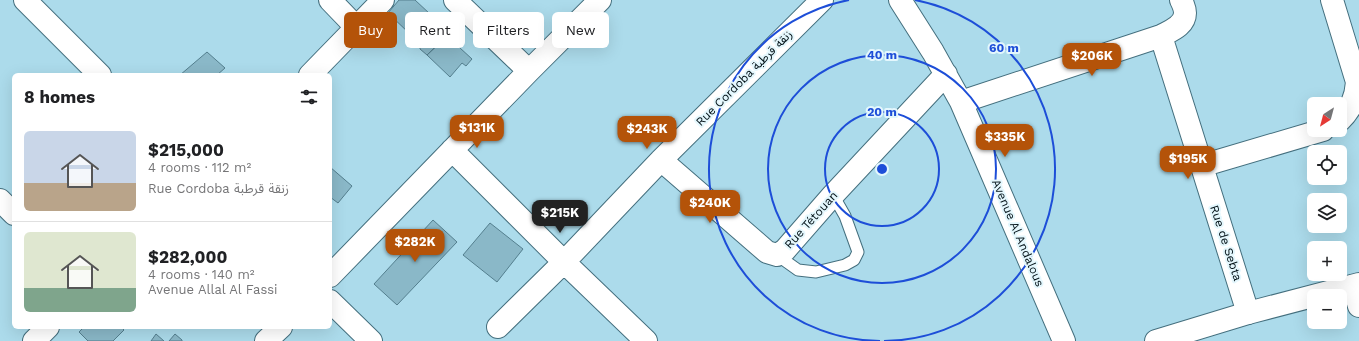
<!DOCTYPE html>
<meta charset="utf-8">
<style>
:root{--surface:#fff;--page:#f6f6f6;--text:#202124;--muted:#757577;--line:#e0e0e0;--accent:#b45309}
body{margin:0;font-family:"Work Sans","Noto Sans Arabic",sans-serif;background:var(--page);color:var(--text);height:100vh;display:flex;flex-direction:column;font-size:15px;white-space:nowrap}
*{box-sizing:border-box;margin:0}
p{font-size:13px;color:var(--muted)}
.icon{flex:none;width:22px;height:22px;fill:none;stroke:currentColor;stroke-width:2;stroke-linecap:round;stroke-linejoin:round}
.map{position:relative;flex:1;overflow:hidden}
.sheet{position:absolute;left:12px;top:73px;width:320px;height:256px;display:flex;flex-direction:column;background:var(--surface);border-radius:6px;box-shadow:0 4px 16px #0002}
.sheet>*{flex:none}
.top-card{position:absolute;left:344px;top:12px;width:380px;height:36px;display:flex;gap:8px}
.needle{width:26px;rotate:216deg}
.buttons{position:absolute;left:1307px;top:97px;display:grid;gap:8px}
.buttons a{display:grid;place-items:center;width:40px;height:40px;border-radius:6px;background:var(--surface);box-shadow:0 4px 16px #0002;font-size:20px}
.price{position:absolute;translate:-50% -34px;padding:0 9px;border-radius:8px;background:var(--accent);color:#fff;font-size:13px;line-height:26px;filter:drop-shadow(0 1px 2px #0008)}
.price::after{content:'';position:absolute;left:50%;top:24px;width:12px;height:9px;margin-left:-6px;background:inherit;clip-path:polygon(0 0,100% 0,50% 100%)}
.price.current{background:#222;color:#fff}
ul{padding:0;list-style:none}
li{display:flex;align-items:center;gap:12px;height:100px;padding:0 12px}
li+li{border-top:1px solid var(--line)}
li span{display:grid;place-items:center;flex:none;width:112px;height:80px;border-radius:6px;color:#555}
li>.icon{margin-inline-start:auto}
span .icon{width:48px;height:48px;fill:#fffc;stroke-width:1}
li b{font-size:17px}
h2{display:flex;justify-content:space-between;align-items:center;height:48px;padding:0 12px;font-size:17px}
.pill{padding:0 14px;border-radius:6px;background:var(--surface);box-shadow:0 4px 16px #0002;font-size:14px;line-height:36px}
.pill.current{background:var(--accent);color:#fff}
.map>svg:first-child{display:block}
.building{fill:#8ab8c8;stroke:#547f8e}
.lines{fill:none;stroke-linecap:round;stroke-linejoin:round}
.service-casing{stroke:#446f7e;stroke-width:13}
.minor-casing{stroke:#446f7e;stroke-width:24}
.tertiary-casing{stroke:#446f7e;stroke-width:24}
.service{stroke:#fff;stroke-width:11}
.minor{stroke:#fff;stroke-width:22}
.tertiary{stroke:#fff;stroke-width:22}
.ring{fill:none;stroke:#1d4ed8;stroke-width:2}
.labels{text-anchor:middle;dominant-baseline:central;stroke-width:4;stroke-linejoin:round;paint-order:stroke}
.street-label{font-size:12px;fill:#021117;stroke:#e4f7fd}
.centre{fill:#1d4ed8;stroke:#e4f7fd;stroke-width:2}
.ring-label{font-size:12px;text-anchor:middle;font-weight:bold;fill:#1d4ed8;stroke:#e4f7fd;stroke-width:4;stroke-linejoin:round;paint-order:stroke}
</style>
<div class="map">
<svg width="1359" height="341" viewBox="0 0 1359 341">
<rect width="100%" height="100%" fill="#acdbeb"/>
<path class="building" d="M399,0h16l15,14 -19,21 -23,-22z
M430,14l6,6 2,8 9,8 -20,19 -7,-6v-6l-9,-8z
M447,36l25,23 -6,7 -4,-3 -12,14 -23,-22z
M207,52l18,16 -8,7h-37z
M330,167l22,19 -14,17 -8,-6z
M433,220l24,22 -60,63 -23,-21z
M490,223l33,26 -26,33 -34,-27z
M84,327h37l3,3 -11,11h-25l-9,-9z
M156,334l8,7h-13z
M175,334l7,6v1h-13z"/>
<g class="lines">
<g class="service-casing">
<path id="service" d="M777,255l21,15 18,2 29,-7 9,-5 4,-8 -13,-36 -12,-21"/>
</g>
<g class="minor-casing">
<path id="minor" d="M330,0l26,27
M455,0l74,71
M900,0l33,52 28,50 103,239
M1332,0l25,82c-1,14 -6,28 -17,38
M1161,36l87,277
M310,75l73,-75
M961,102l200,-66c9,-5 24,-10 24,-23 0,-4 -2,-9 -4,-13
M452,150l112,112 82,79
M661,160l106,92 10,3 8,-5 48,-55 113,-121
M1201,166l122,-36
M0,200l14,14
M330,276l199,-205 71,-71
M1353,286l6,20
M498,327l66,-65 97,-102 161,-160
M34,341l14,-14
M266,341l15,-14"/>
</g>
<g class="tertiary-casing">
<path id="tertiary" d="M25,0l75,75
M330,301l41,40
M1156,341l92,-28 111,-29"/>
</g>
<use href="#service" class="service"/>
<use href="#minor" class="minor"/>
<use href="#tertiary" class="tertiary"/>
</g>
<g class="ring">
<circle cx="882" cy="169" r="57"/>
<circle cx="882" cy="169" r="114"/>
<path d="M880 341A172 172 0 0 1 849 0M915 0A172 172 0 0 1 884 341"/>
</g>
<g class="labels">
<g class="street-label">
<text transform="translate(744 78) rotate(-45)">Rue Cordoba زنقة قرطبة</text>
<text transform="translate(811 220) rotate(-48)">Rue Tétouan</text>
<text transform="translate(1018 233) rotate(67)">Avenue Al Andalous</text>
<text transform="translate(1226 243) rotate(72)">Rue de Sebta</text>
</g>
</g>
<circle cx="882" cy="169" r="6" class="centre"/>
<g class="ring-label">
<text x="1004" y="52">60 m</text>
<text x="882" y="59">40 m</text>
<text x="882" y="116">20 m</text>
</g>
</svg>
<div class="buttons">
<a><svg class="needle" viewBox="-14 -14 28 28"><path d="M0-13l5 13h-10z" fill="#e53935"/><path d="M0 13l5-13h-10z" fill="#757577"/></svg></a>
<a><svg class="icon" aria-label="locate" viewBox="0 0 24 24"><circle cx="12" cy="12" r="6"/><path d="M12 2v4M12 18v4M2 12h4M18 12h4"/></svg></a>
<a><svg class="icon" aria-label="layers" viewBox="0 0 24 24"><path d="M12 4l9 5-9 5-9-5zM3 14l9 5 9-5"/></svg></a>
<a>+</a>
<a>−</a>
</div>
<b class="price" style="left:1092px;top:77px">$206K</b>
<b class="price" style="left:477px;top:149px">$131K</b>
<b class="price" style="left:647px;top:150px">$243K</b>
<b class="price" style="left:1005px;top:158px">$335K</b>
<b class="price" style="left:1188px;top:180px">$195K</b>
<b class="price" style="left:710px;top:224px">$240K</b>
<b class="price current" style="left:560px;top:234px">$215K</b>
<b class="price" style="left:415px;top:263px">$282K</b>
<div class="top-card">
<a class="pill current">Buy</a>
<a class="pill">Rent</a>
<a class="pill">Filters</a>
<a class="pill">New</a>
</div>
<section class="sheet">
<h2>8 homes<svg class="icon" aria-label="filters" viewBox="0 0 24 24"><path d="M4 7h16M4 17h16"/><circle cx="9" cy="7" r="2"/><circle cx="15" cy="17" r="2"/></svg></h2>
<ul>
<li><span style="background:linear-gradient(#c9d6e8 65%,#b9a48a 0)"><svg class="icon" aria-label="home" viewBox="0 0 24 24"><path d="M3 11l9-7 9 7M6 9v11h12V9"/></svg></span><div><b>$215,000</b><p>4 rooms · 112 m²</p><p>Rue Cordoba زنقة قرطبة</p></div></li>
<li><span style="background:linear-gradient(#dfe7d0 70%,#7fa58c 0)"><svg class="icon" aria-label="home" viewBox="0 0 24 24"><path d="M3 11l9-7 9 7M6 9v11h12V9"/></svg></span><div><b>$282,000</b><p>4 rooms · 140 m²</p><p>Avenue Allal Al Fassi</p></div></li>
</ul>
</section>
</div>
